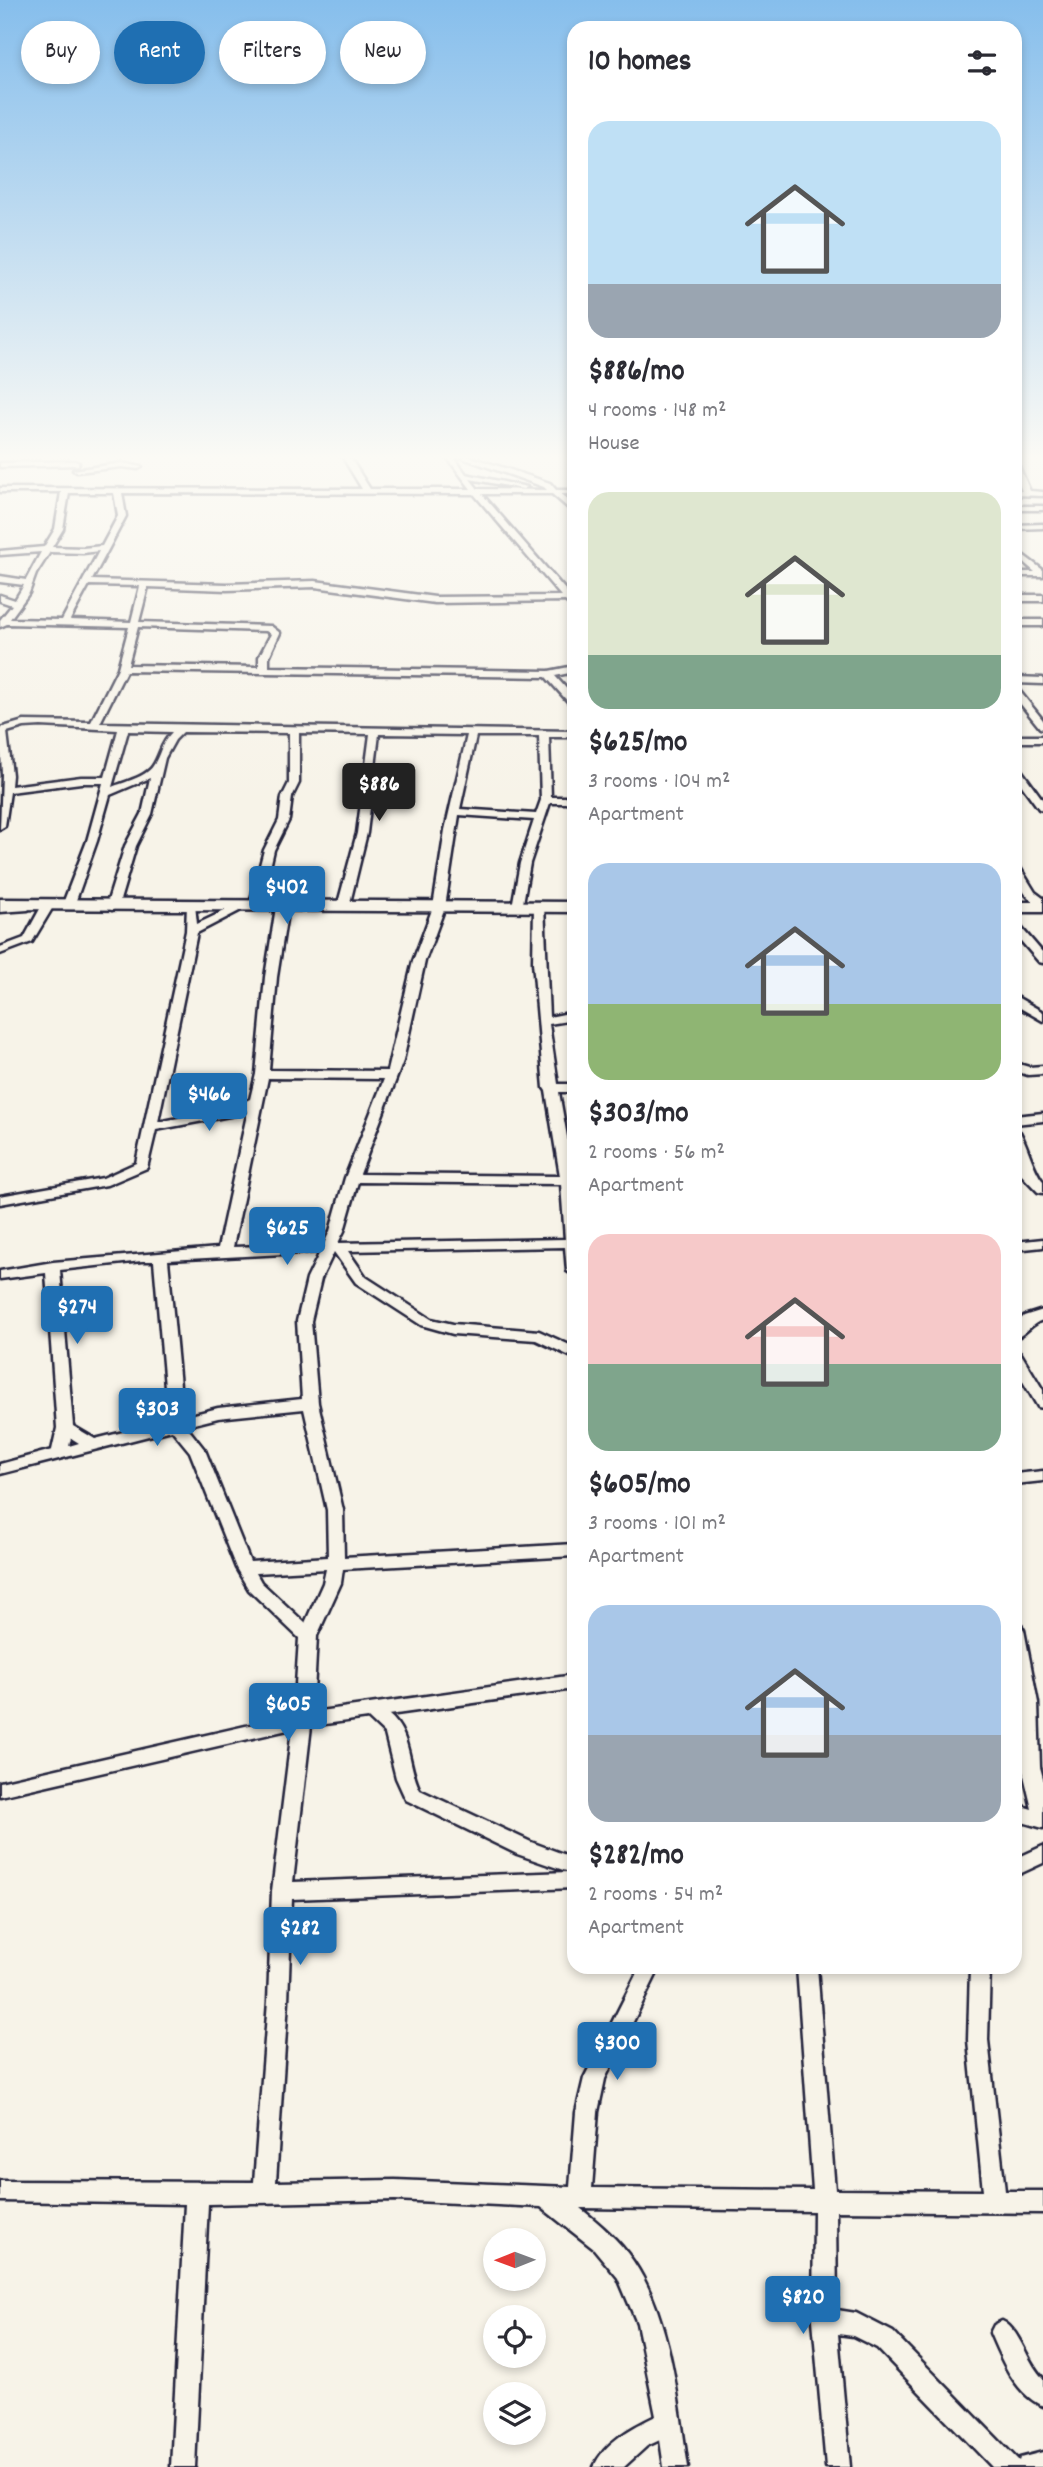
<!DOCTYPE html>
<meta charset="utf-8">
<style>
:root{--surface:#fff;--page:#f2f2f3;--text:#2b2b33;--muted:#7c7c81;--accent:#1f6fb2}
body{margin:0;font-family:Dekko,sans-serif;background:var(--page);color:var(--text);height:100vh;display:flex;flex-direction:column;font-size:26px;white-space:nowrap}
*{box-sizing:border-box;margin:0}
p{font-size:23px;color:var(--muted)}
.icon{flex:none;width:38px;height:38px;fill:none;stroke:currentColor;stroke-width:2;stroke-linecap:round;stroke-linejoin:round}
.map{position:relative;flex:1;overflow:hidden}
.sheet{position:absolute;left:567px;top:21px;width:455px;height:1953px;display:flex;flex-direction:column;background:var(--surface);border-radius:21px;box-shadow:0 4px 10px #0003}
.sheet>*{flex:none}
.banner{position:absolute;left:21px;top:21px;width:441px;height:63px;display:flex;gap:14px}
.needle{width:46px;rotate:269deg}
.fabs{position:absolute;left:483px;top:2228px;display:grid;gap:14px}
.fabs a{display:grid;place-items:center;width:63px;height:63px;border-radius:50%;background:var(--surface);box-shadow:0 4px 10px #0003;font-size:35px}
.price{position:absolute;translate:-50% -60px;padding:0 16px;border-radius:7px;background:var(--accent);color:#fff;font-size:23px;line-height:46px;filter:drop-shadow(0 2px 4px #0008)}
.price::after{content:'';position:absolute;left:50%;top:42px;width:21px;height:16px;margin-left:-10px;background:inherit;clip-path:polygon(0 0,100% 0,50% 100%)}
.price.active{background:#222;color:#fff}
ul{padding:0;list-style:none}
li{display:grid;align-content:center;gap:14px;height:371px;padding:0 21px}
li span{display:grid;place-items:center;height:217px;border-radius:21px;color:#555}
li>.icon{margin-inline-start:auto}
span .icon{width:126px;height:126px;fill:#fffc;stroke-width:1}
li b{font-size:30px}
h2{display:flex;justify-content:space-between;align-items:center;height:84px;padding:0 21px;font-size:30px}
.tag{padding:0 24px;border-radius:32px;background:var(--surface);box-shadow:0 4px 10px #0003;font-size:24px;line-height:63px}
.tag.active{background:var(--accent);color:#fff}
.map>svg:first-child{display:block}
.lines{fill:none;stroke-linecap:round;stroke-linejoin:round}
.street-casing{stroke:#22223b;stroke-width:5}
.secondary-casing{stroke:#22223b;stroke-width:5}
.street{fill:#f7f3e8;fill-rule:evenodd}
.secondary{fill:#f7f3e8;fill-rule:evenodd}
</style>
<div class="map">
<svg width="1043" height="2467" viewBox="0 0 1043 2467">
<rect width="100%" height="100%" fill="#f7f3e8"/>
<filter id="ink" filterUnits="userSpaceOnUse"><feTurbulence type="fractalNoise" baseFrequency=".0143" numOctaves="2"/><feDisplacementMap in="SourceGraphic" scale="14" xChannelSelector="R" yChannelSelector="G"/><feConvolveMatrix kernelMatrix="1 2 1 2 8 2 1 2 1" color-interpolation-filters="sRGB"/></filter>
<g filter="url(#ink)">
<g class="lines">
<g class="street-casing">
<path id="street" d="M342,456h7l21,33h101l-25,-33h7l13,18 61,13 -4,2 -53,-10 8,10 69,1 -3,-3 -87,-31h11l82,27 6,7h18v4h-13l13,13v6l-22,-19h-70l92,106v8l-9,-7 -130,2 -120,-16 -88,3 -79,-3 -9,35 132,4 9,7 -11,24v10l280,4 25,-5v6l-19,4 19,21v9l-3,-1 -25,-28 -420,-6 -26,52 474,8v6h-25l2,60h23v6h-24l-20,60 -8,46h-8l-2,-2 8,-44 14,-43 -75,-5 -14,92 -20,54 -22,100 -43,113 200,2 -14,-85 -2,-3 -11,-126 1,-55 2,-2h8l5,112 25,-5v8l-25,4 9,60h16v8h-15l15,84v99l-7,-4 -2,-24 -217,4 18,26 65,42 22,5 86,7 35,16v11l-38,-18 -83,-6 -32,-9 -65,-42 -22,-31 -13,27 -10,42 7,82 25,107 1,47 230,-13v12l-231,13 -2,14 -24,53 -4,76 261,-37v14l-185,26c23,19 18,50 31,75l111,52 43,16v30l-282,11 -4,102 -12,181 119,-2 175,7 6,-75 8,-34 56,-111h20l-55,112 -7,33 -6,76 221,2 -16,-223h20l18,223 148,1 -15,-151 2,-73h20l-2,73 17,151h38v22l-207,-2 1,99 19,3 37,19 126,129 1,-3 23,-6v15h-51l-115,-119 -24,-12 -15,-2 12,133h-24l-13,-147 1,-109 -234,-3c20,16 39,32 53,53 38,56 45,140 55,206h-24l-4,-27 -13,6 -23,21h-30c10,-25 39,-40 62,-51l-19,-93 -19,-45 -24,-29 -53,-42 -146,-7 -187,4 -13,263h-24l14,-263 -185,-3v-20l254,1 14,-181 4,-110 20,-162 -292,67v-14l294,-67 5,-77 -50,-48 -13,-22 -46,-116 -18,-22 -172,44v-10l52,-14 5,-22 -11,-155 -46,6v-8l53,-9 165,-14 30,-138 -13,5 -79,15 -9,38 -40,17 -107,19v-8l103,-18 33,-15 50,-232 1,-26h8l2,19 40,-19h8l2,2 -50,26 -39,189 73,-14 19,-9 6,-25 9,-97 11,-70 6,-3 6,3 -11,70 -8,93 118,1 26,-110 20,-54 12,-77 22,-95 -88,-1 -12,99 -18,74 -6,3 -6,-3 20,-74 13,-99 -71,-1v50l-7,14 -3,23 -15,30 -13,57 -6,3 -6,-3 15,-57 15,-30 3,-23 7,-14v-50l-106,-1 -8,8 -10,18 -13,56 -16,32 -18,61 -6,3 -6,-3 19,-61 17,-32 8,-36 -40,17 -13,46 -23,65 -2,2h-8l-2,-2 25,-65 16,-58h-22l-71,9 -5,34 -5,3 2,-54 -2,-47 24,-7 67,1 27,-54 11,-41 -122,-3 -7,3v-7l12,-15 -12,-4v-6l15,5 9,-15 -24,-3v-6l26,4 15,-28 -41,3v-4l44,-4 11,-18 6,-37h-61v-4l362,1zM69,493h45l4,23 -16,30 -19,2 -31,-1 11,-18zM122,493l352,1 87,102 -126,1 -120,-16 -88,3 -135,-4 34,-64zM99,551l-37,69 -52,-1 19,-26 7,-19 14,-22 33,1zM89,585l51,1 -9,36 -61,-2zM138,627l128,4 5,3 -12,23v10l-131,-2zM41,726l77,4 -13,47h-24l-70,9 1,-11 -5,-43 17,-5zM128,731l44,1c-12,12 -11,22 -19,34 -7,11 -29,16 -41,21zM476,736h63l2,64 -5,14 -76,-5zM268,1078l116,1 -39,99 -15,53 -6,13 -91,3zM358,1182l203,2 4,55 -227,4 6,-12zM320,1252l-13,27 -10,42 5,78 -84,9 -35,9 -15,-157zM142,1261h12l14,160 -73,18 -22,-13 -13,-156zM304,1409l23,101 1,47 -78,5 -45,-112 -19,-24 32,-8zM71,1438l8,5 -10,3zM326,1569l-3,14 -18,40 -44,-41 -5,-9zM368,1718l17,16 11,44 10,22 111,54 52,18 -276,10 18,-156z
M75,461l4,2 -1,2 -78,2v-4z
M122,463l20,4 -4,2 -16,-2 -45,5 -4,-2z
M1015,464l4,2 11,25 13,1v4l-28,-1v-4h7l-7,-17z
M1015,506h28v4h-28z
M1043,524v4l-28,1v-4z
M1015,549l28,21v6h-28v-4h20l-20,-17z
M1015,595h28v6h-28z
M1015,620h28v6h-28z
M1015,677l28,1v6l-28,-1z
M1015,688l3,1 25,31v9l-3,-1 -25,-31z
M1015,736h28v6h-28z
M1015,766l4,1 24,33v10l-4,-1 -24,-33z
M1015,865l4,1 16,26 8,6v9c-17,-7 -28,-24 -28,-42z
M47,904l6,3 -21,35 -32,12v-7l24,-9 17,-31z
M24,905l6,3 -2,2 -28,2v-6z
M1015,924l4,1 24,28v10l-4,-1 -24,-28z
M1015,996l28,16v9l-28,-16z
M1015,1063l14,4 14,-1v8l-15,1 -13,-4z
M1043,1113v8l-28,3v-8z
M1015,1131l5,1c8,15 14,39 23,49v12l-5,-1 -23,-24v-12l4,1 -4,-9z
M1043,1239v8l-28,3v-8z
M1043,1310v10c-12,3 -17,15 -28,18v-13l9,-9z
M1015,1350l5,2 23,38v18l-5,-1 -23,-39z
M1043,1471v10l-28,3v-10z
M1015,1624l6,1 3,5 14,73 2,64 3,11v50l-28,-8v-16l17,5 -10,-42 -2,-64 -5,-27z
M1043,1846v17l-28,13v-17z
M1002,2321c18,8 25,42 41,57v28c-28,-12 -42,-47 -53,-73l4,-8z"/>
</g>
<g class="secondary-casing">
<path id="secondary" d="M0,899l574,3v10l-574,-3z
M1015,902h28v10h-28z"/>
</g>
<use href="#street" class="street"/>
<use href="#secondary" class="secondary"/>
</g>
</g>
<linearGradient id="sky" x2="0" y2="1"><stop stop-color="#86beec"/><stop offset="0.57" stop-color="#fbfaf5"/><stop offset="1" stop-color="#fbfaf5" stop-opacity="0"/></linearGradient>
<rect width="1043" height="802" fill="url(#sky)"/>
</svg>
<div class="fabs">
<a><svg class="needle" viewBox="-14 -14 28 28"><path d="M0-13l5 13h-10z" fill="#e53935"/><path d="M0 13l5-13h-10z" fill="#7c7c81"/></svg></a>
<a><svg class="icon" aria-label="locate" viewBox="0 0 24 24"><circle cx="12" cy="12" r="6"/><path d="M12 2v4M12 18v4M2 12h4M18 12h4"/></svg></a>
<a><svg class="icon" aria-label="layers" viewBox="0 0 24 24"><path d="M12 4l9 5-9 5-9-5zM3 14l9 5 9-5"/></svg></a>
</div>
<b class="price active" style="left:379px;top:823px">$886</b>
<b class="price" style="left:287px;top:926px">$402</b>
<b class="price" style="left:209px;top:1133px">$466</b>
<b class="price" style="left:287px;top:1267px">$625</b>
<b class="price" style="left:77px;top:1346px">$274</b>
<b class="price" style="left:157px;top:1448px">$303</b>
<b class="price" style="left:288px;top:1743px">$605</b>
<b class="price" style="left:300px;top:1967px">$282</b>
<b class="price" style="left:617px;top:2082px">$300</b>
<b class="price" style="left:803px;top:2336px">$820</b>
<div class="banner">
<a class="tag">Buy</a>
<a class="tag active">Rent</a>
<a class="tag">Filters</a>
<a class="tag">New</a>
</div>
<section class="sheet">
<h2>10 homes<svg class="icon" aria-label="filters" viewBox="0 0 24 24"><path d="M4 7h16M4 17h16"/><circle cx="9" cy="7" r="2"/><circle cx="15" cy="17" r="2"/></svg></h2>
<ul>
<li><span style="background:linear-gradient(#bfe0f5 75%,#9aa5b1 0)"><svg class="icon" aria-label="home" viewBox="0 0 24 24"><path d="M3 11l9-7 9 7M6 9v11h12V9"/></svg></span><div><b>$886/mo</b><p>4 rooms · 148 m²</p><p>House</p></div></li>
<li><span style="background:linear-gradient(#dfe7d0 75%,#7fa58c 0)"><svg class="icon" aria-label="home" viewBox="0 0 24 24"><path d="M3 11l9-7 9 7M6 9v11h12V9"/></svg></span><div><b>$625/mo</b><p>3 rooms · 104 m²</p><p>Apartment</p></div></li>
<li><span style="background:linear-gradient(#a9c7e8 65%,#8fb573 0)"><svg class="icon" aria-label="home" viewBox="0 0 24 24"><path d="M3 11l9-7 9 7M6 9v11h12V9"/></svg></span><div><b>$303/mo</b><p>2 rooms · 56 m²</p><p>Apartment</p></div></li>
<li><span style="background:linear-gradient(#f6c9c9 60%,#7fa58c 0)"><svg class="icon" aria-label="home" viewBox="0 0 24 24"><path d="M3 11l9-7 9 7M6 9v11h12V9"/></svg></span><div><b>$605/mo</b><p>3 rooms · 101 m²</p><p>Apartment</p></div></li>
<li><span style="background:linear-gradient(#a9c7e8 60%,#9aa5b1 0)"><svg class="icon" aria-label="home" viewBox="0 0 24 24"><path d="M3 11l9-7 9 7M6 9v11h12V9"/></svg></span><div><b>$282/mo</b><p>2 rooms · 54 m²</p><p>Apartment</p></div></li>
</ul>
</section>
</div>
